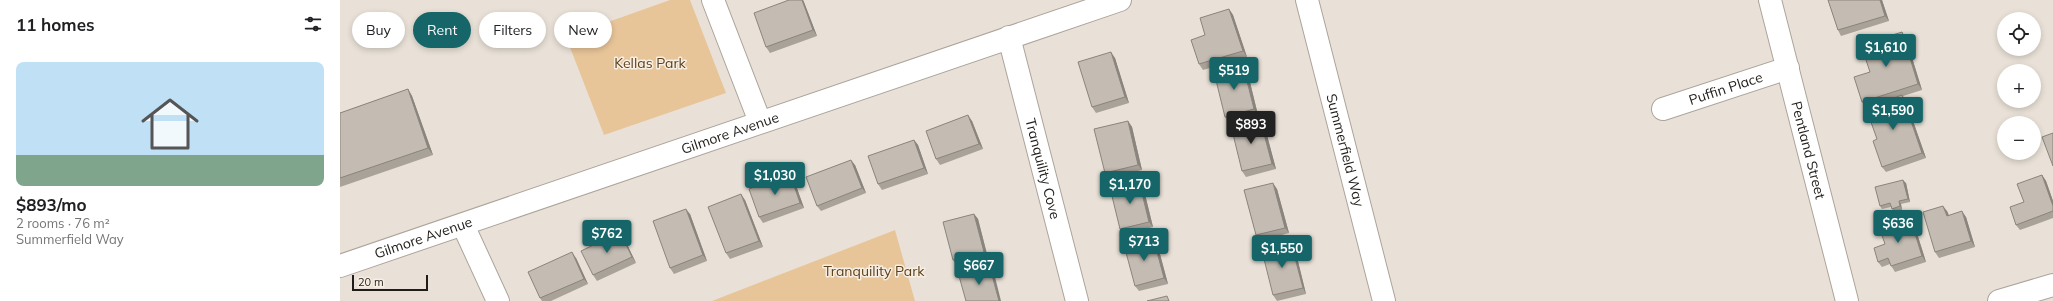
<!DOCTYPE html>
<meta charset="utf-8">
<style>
:root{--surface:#fff;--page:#f2f2f2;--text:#202124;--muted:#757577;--line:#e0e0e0;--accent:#166569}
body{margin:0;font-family:Mulish,sans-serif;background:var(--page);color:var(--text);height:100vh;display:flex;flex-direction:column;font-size:15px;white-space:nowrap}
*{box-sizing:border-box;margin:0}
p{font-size:13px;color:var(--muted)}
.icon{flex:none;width:22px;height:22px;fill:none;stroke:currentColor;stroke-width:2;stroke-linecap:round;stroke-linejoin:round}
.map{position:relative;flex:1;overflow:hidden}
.panel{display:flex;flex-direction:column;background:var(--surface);width:340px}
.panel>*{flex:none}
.hud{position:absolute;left:12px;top:12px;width:380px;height:36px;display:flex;gap:8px}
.fabs{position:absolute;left:1657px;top:12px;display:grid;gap:8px}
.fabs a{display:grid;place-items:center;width:44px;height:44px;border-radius:50%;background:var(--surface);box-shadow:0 2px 6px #0003;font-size:20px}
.scale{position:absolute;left:12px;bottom:10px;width:76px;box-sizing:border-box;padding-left:4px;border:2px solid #201d19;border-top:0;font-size:11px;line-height:14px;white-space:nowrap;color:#201d19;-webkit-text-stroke:3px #f7eee4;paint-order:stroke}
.price{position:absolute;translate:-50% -34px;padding:0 9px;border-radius:4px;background:var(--accent);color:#fff;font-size:13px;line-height:26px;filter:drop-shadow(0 1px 2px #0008)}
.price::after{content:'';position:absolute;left:50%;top:24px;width:12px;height:9px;margin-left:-6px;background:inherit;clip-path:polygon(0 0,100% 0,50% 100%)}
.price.selected{background:#222;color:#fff}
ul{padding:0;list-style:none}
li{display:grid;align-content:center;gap:8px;height:212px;padding:0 16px}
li+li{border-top:1px solid var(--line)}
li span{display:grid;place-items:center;height:124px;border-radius:8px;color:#555}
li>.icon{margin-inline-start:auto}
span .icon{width:72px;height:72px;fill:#fffc;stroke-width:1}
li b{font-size:17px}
h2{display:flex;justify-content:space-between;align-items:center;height:48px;padding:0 16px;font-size:17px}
.chip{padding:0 14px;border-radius:18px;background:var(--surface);box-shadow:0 2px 6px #0003;font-size:14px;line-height:36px}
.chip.selected{background:var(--accent);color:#fff}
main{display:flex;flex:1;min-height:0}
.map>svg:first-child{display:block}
.green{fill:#e8c599}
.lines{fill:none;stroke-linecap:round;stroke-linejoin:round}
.minor-casing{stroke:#aca49b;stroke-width:24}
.minor{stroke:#fff;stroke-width:22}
.wall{fill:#a9a299}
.shaded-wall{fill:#89847d}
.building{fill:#c4bcb2;stroke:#89847d}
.labels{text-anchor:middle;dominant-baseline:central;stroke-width:3;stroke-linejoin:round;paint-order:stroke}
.park-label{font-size:14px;fill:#5c411a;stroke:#f7eee4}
.street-label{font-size:14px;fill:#201d19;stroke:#f7eee4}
</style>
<main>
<section class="panel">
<h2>11 homes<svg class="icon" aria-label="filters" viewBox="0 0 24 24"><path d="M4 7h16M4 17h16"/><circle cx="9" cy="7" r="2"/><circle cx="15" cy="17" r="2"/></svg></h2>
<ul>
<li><span style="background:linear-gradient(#bfe0f5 75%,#7fa58c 0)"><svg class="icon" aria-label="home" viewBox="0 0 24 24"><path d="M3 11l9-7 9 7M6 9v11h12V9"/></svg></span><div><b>$893/mo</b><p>2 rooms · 76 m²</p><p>Summerfield Way</p></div></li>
</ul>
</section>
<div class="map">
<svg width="1713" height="301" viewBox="0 0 1713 301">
<rect width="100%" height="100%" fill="#e9e1d7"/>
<path class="green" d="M330,0h20l36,93 -122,42 -38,-98z
M555,230l20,71h-203z"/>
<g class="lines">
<g class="minor-casing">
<g id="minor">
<path d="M373,0l47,122"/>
<path id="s1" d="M967,0l77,301"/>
<path id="s2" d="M1430,0l77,301"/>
<path id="s3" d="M669,37l68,264"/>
<path id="s4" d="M1323,109l125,-41"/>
<path d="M123,225l35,76"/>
<path id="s5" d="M0,266l780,-266"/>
<path d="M1659,301l54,-16"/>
</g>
</g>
<use href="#minor" class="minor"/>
</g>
<path class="wall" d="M449,0h14l14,36 -47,17 -4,-6z
M1488,0h54l7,21 -48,15 -3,-6z
M889,9l4,6 14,42 -44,13 -4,-6 6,-29z
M1562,32l4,6 16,52 -19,6 3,5 20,57 -40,14 -4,-5 -5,-28 -11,-31 -4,-6 8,-30z
M775,58l14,45 -33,10 -4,-6z
M903,65l4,5 11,45 -29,7 -4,-5z
M68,89l4,7 21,59 -93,32v-74z
M920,119l4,5 12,45 -30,8 -4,-6z
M632,121l11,28 -43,16 -4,-6z
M788,121l4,6 10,43 -33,8 -4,-5z
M574,140l4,5 10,29 -46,16 -4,-6z
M515,165l11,28 -45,18 -4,-5z
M450,174l4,6 10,28 -41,15 -4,-6z
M1702,175l4,6 7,20v17l-33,12 -4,-5 8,-23z
M1566,183l4,19 -9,2 1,6 -8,2 -3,-5 -9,2 -2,-3z
M803,186l10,41 -29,8 -4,-6z
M937,189l12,44 -29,8 -4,-6z
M405,200l18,47 -33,12 -4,-6z
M1607,211l2,4 17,2 9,30 -36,11 -4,-6z
M350,214l17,47 -33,13 -4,-6z
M634,214l4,5 10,39 -31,8 -4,-6z
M1571,221l4,6 11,35 -31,10 -5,-8 -8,3 -4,-5 7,-18 10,-18z
M284,238l12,25 -39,18 -4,-6z
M817,243l11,41 -29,7 -4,-5z
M955,249l11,45 -29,7 -4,-6z
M236,258l12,26 -37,17h-9l-2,-3z"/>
<path class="shaded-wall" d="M462,0h1l1,2 13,34 -4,-6z
M1540,0h2l7,21 -4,-5z
M889,9l4,6 14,42 -4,-6z
M1562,32l4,6 16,52 -4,-6z
M771,52l4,6 14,45 -4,-6z
M903,65l4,5 11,45 -4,-6z
M68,89l4,7 21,59 -5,-7z
M1562,95l4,6 20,57 -4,-5z
M628,115l4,6 11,28 -4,-5z
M920,119l4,5 12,45 -4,-5z
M788,121l4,6 10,43 -4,-5z
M574,140l4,5 10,29 -4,-6z
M511,160l4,5 11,28 -4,-5z
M450,174l4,6 10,28 -4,-5z
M1702,175l4,6 7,20v5z
M1563,180l3,3 4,19 -2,-3z
M799,181l4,5 10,41 -4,-5z
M933,183l4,6 12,44 -4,-5z
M401,194l4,6 18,47 -4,-6z
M1559,201l2,3 1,6 -2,-4z
M1603,206l4,5 4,11 -4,-6z
M346,209l4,5 17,47 -4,-6z
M1622,211l4,6 9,30 -4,-6z
M634,214l4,5 10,39 -4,-6z
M1571,221l4,6 11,35 -4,-6z
M280,232l4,6 12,25 -4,-6z
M813,237l4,6 11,41 -4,-6z
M951,243l4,6 11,45 -3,-6z
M232,252l4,6 12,26 -4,-5z
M650,268l4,5 7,28h-2z"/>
<path class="building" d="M449,0h13l11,30 -47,17 -12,-34z
M1488,0h52l5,16 -47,14z
M889,9l14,42 -44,13 -8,-24 14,-5 -5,-17z
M1562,32l16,52 -56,18 -8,-25 16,-5 -9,-27z
M771,52l14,45 -33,10 -14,-45z
M903,65l11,44 -29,8 -11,-45z
M68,89l20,59 -88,30v-65z
M1562,95l20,58 -40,14 -9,-26 4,-2 -11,-31z
M628,115l11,29 -43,15 -10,-28z
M920,119l12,45 -30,7 -11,-45z
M788,121l10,44 -33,8 -11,-44z
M1713,133v33l-11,-29z
M574,140l10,28 -46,16 -10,-28z
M511,160l11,28 -45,18 -11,-29z
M450,174l10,29 -41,14 -10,-28z
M1702,175l11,31v5l-37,14 -6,-18 14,-5 -7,-18z
M1563,180l5,19 -9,2 1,5 -8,3 -2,-6 -10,3 -5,-19z
M799,181l10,41 -29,7 -10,-41z
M933,183l12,45 -29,7 -12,-45z
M401,194l18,47 -33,12 -18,-46z
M1603,206l4,10 15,-5 9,30 -36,11 -12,-40z
M346,209l17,46 -33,13 -17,-47z
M634,214l10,38 -31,8 -10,-38z
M1571,221l11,35 -31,10 -3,-8 -10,4 -4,-14 11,-4 -6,-17 14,-5 1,5z
M280,232l12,25 -39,18 -12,-24z
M813,237l11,41 -29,8 -11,-41z
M951,243l12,45 -30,7 -11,-44z
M232,252l12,27 -44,19 -12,-26z
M650,268l9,33h-33l-7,-25z
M827,296l2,5h-22z"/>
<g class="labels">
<g class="park-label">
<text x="310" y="63">Kellas Park</text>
<text x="534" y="271">Tranquility Park</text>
</g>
<g class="street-label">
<text stroke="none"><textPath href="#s4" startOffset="66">Puffin Place</textPath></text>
<text stroke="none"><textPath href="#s5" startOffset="412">Gilmore Avenue</textPath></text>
<text stroke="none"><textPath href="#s1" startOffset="155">Summerfield Way</textPath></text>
<text stroke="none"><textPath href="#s2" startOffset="155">Pentland Street</textPath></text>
<text stroke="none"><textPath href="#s3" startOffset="136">Tranquility Cove</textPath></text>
<text stroke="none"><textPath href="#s5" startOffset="88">Gilmore Avenue</textPath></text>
</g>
</g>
</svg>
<div class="fabs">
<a><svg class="icon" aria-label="locate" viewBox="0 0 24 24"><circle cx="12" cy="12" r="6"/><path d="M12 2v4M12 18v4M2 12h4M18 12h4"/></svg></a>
<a>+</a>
<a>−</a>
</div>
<div class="scale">20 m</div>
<b class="price" style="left:1546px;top:68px">$1,610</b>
<b class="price" style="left:894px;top:91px">$519</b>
<b class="price" style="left:1553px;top:131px">$1,590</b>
<b class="price selected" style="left:911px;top:145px">$893</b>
<b class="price" style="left:435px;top:196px">$1,030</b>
<b class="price" style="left:790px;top:205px">$1,170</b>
<b class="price" style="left:1558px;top:244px">$636</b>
<b class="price" style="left:267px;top:254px">$762</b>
<b class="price" style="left:804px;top:262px">$713</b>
<b class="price" style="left:942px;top:269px">$1,550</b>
<b class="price" style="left:639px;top:286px">$667</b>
<div class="hud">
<a class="chip">Buy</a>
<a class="chip selected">Rent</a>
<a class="chip">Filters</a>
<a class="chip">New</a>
</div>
</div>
</main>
